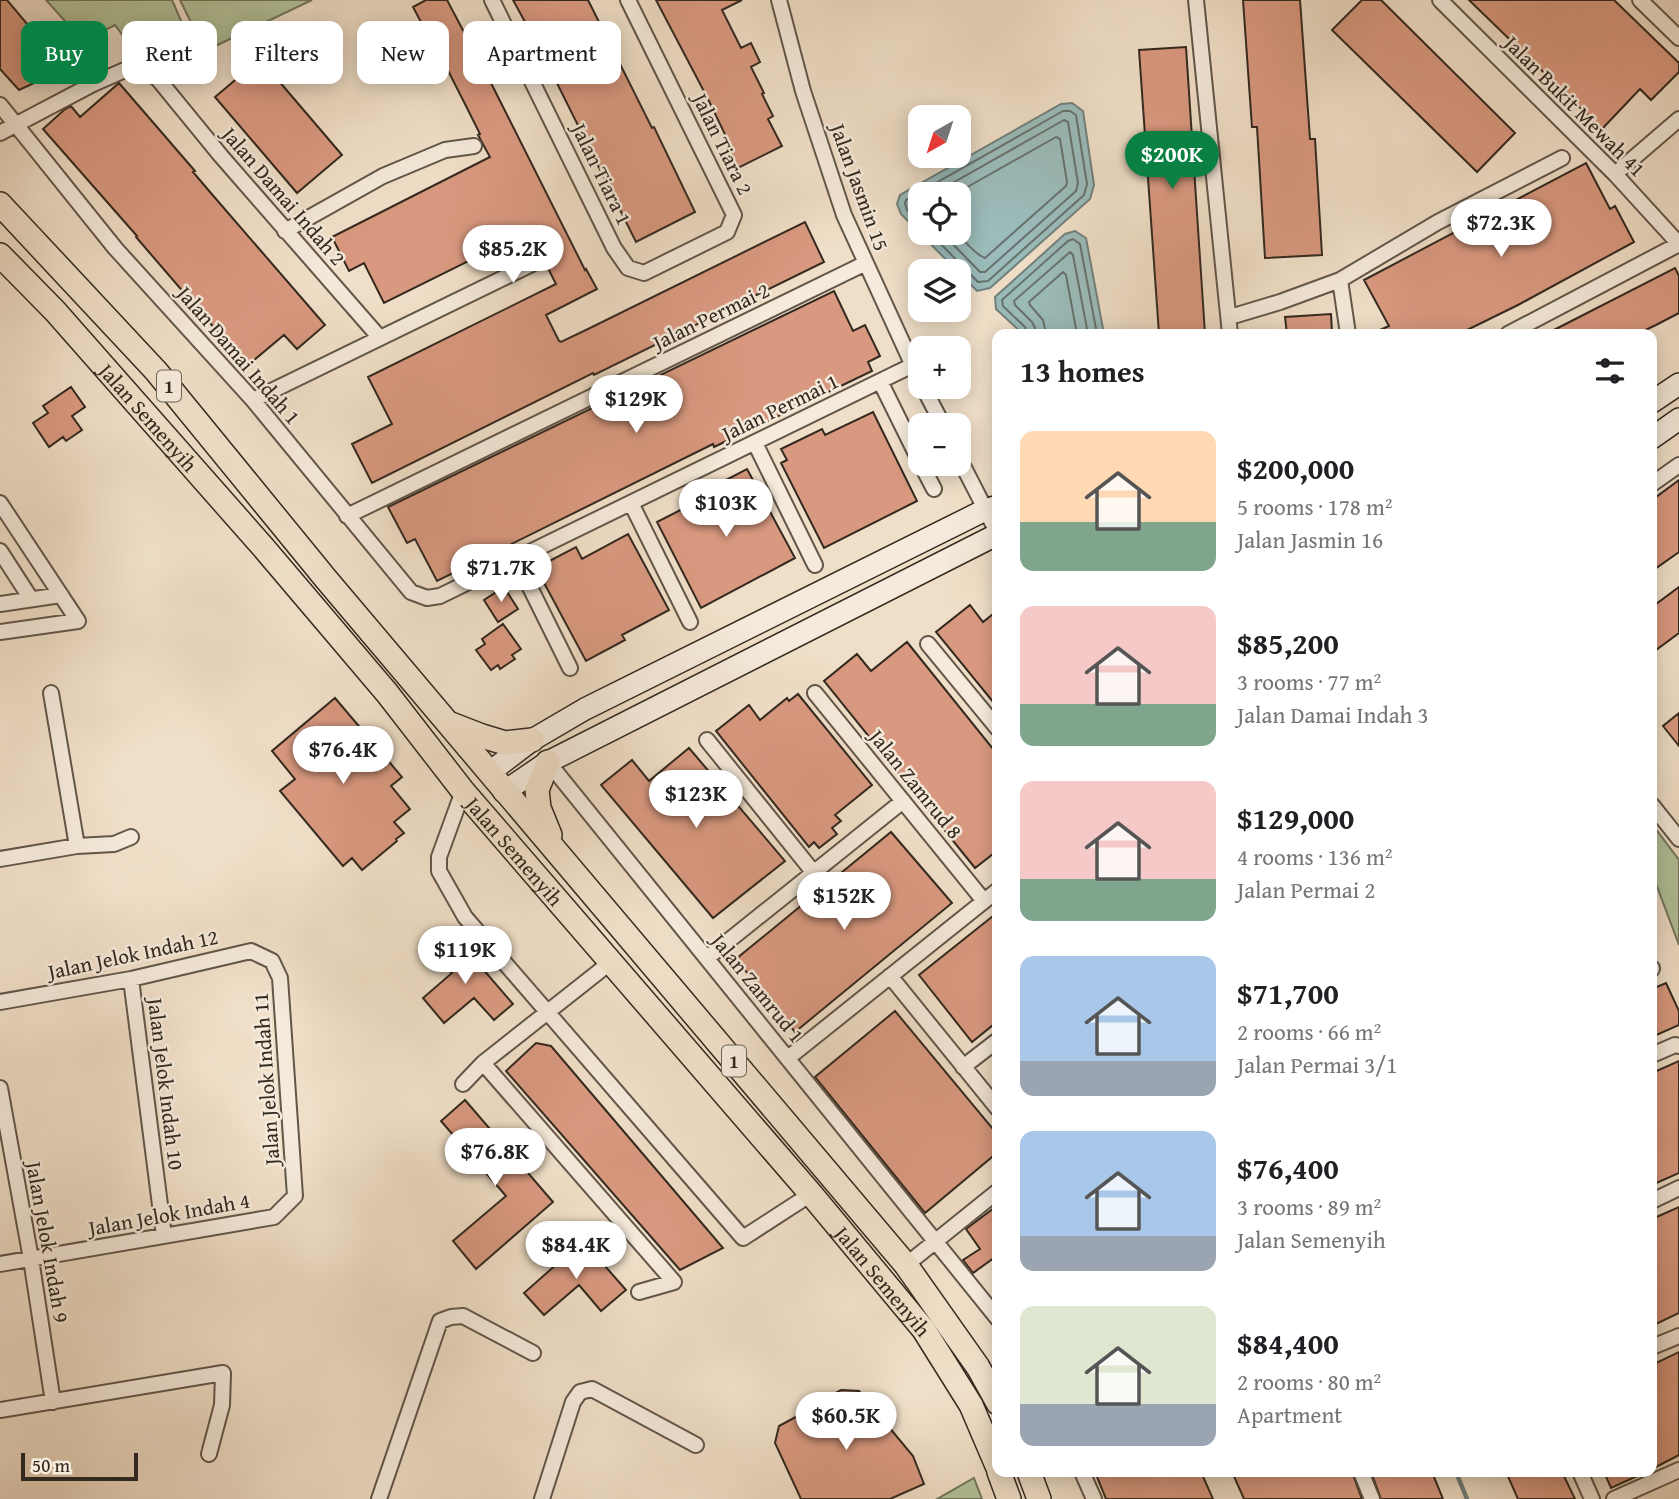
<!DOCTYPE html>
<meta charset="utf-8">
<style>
:root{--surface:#fff;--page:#f6f6f6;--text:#202124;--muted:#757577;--accent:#0b8043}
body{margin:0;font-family:"Gentium Book Plus",serif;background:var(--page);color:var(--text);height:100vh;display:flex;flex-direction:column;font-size:26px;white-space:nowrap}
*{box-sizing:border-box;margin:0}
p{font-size:23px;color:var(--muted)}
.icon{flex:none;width:38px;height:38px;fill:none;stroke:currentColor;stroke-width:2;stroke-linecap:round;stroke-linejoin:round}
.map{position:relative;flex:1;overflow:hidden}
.side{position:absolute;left:992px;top:329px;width:665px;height:1148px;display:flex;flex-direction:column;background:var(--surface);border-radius:14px;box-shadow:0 4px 18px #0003}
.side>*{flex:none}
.banner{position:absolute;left:21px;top:21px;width:665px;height:63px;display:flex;gap:14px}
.needle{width:46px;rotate:219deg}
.controls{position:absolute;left:908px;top:105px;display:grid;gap:14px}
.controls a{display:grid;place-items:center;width:63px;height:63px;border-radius:14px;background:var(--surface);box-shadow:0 4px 18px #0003;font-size:35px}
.scale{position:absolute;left:21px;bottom:18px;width:117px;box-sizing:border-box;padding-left:7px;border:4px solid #33291f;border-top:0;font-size:19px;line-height:24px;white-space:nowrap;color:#33291f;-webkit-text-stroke:5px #f5eadb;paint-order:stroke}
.price{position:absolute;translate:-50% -60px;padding:0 16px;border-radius:24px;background:#fff;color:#222;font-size:23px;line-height:46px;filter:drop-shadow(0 2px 4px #0008)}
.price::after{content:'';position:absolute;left:50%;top:42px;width:21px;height:16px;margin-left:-10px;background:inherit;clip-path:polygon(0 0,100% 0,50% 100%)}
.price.active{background:var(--accent);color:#fff}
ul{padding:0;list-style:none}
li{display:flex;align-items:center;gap:21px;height:175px;padding:0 28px}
li span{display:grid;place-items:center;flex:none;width:196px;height:140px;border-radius:14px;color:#555}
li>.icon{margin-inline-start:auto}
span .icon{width:84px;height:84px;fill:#fffc;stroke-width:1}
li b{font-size:30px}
h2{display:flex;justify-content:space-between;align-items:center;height:84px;padding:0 28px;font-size:30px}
.chip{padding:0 24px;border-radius:14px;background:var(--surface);box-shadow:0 4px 18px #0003;font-size:24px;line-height:63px}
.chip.active{background:var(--accent);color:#fff}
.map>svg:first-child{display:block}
.green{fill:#b3c39b;stroke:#73765d;stroke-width:2}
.water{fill:#9bbcbb;stroke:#71817d;stroke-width:2;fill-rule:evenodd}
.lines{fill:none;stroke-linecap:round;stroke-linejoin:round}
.shore{stroke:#67726d;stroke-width:2}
.stream{stroke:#71817d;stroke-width:4.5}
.building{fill:#d99980;stroke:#33291f;stroke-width:2}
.street-casing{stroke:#625649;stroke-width:18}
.secondary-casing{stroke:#33291f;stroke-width:24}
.primary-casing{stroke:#33291f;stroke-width:26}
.street{stroke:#f5eadb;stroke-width:14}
.secondary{stroke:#f5eadb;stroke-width:21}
.primary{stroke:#f0dfc8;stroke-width:23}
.labels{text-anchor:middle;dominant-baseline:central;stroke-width:5;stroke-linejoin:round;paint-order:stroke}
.shield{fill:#f5eadb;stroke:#6d6357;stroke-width:2}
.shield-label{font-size:19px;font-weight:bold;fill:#33291f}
.street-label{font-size:21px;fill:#33291f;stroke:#f5eadb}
</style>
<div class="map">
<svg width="1679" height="1499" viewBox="0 0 1679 1499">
<rect width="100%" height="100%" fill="#f0dfc8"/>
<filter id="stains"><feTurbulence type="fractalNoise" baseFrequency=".00286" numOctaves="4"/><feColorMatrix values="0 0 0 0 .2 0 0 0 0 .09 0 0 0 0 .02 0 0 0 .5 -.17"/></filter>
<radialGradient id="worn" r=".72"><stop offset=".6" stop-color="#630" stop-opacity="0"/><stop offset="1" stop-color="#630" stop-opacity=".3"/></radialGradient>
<path class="green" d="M46,0h126l10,23 -50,25 -17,-23 -32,16z
M180,0h132l-107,51z
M1652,824l27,36v85l-27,-72z
M974,1478l8,21h-45z"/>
<path class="water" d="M1072,103l11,8 11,74 -4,14 -100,89 -13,3 -76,-77 -4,-10 3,-9 161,-91zM920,194h39v39h-39z
M1075,231l11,7 18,96h-81l-27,-25 -1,-12 70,-63z"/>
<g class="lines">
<path class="shore" d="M933,194l131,-74 4,2 10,61 -2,8 -91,81h-5l-38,-39
M955,194l101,-57 4,2 7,43 -1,4 -81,72c-11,-4 -20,-17 -28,-25
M920,224l-13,-14 -2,-7 1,-3 157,-89h7l6,4 11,69 -3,11 -96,86 -10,1 -48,-49
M1027,334l-2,-7 -22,-21 -1,-6 66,-59 5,-2 7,5 17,90
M1036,334l-1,-6 -3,-6 -17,-17 -1,-4 56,-49 3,3 15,79
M1046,334l-3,-14 -13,-15 -1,-3 34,-30 3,3 11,59"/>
<path class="stream" d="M1456,1472l11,27"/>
</g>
<path class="building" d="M0,0h7l58,69 -46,21 -19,-21z
M426,0h21l45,85 93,185 1,-1 11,20 -51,26 13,26 2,1 27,-13 217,-107 19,40 -230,113 -1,-2 -221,110 -20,-39 40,-20 -24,-47 188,-93 -27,-53 -145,72 -20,-40 -15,8 -17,-34 158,-80 -12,-22 2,-1 -13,-26 -43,-85 -2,1 -9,-17z
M513,0h75l64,128 2,-1 41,85 -59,30 -94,-189z
M656,0h86l-20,10 19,38 10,-5 9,19 -9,5 13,26 -2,1 11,22 -5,3 14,27 -46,23 -9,-17 5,-3 -24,-50z
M1243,0h57l10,139h5l7,116 -57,3 -8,-131h-5z
M1362,0h19l134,133 -38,39 -145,-142z
M1469,0h145l65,63v9l-28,28 -11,-11 -38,40z
M1186,47l19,287h-46l-20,-284z
M260,59l82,96 -45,38 -82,-96z
M119,83l76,88 -2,1 17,20 115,133 -28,24 -13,-14 -37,31 -111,-129 1,-1 -94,-107 21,-19 7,-4 9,11z
M1586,163l24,46 5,-3 19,36 -116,63 -59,29h-88l18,-8 -25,-46z
M1675,268l4,8v37l-23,12 -19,9h-91z
M834,291l19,40 12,-6 15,31 -12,6 4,9 -158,76 -1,-3 -276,137 -22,-42 -8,4 -19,-36z
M1331,314l1,20h-45l-2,-17z
M71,387l14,20 -13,9 10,14 -16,11 -3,-4 -14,10 -16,-24 15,-10 -5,-7z
M873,412l44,89 -93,47 -43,-85 6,-3 -6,-11 41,-20 3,6z
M747,469l48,89 -94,50 -44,-86 49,-25 -3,-5z
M1679,480v72l-27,19v-71z
M628,534l41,76 -47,25 3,5 -39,21 -50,-93 40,-21 6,12z
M504,587l14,22 -20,13 -14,-22z
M1679,587v46l-27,20v-46z
M970,605l13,17 15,-12v98l-62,-76z
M503,624l18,25 -9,6 3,4 -15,10 -2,-4 -7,5 -15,-20 9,-6 -3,-5z
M907,642l91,113v95l-23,18 -151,-187 33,-27 14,17z
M798,694l74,91 -37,30 6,6 -9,7 5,6 -18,14 -5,-6 -5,5 -93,-116 33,-26 11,15 27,-22 2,3z
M335,698l67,79 -11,9 19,23 -16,13 10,11 -8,6 1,2 -35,29 -10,-12 -9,8 -63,-75 15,-12 -23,-28z
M1679,713v33l-16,-20z
M689,748l96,113 -72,57 -112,-133 31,-25 17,21z
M891,832l61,71 -157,129 -59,-73z
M998,912v109l-26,21 -53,-67z
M457,939l56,65 -19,16 -20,-22 -30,25 -21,-25 29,-25 -15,-18z
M1666,983l13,28v14l-27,12v-48z
M895,1011l103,124v17l-73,61 -110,-136z
M536,1043l15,3 172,202 -43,22 -174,-199z
M1679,1061v112l-27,12v-112z
M465,1100l88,102 -77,67 -23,-28 53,-45 -65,-75z
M998,1205v50l-25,18 -10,-13 17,-11 -14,-20z
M1679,1207v106l-27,13v-107z
M583,1241l43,49 -25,21 -22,-26 -35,30 -20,-22z
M1679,1352v103l-27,14v-104z
M841,1390l18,1 54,65 11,28 -34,15h-89l-26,-56 4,-17 41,-22 -1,-2z
M1095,1472h106l12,27h-107z
M1232,1472h120l10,27h-118z
M1371,1472h61l11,27h-62z
M1506,1472h56l13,27h-57z
M1604,1472h42l-35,16z"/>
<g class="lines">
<g class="street-casing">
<path id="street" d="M492,0l122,248 14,20 16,5 83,-41 7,-17 -106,-215
M779,0l24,91 41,124 76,166
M1196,0l34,334
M1440,0l175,174 64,70
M1640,0l39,38
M0,105l115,143 138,152 158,192 16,6 13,-2 473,-231
M0,133l93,-49 34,-15 17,1 14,9 63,77 159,182
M1615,174l64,-55
M285,231l98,-55 62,-26 29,-4
M1340,280l8,54
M1230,317l50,-15 60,-22 98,-58 124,-64
M1508,334l171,-90
M880,381l40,81
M923,387l20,38
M253,400l279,-136
M755,443l60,122
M959,458l39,76
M921,464l13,25
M1652,484l27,-19
M0,503l78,118 -78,11
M631,503l59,119
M347,516l519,-253
M0,551l31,48
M516,559l54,109
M0,604l61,-9
M928,644l70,85
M51,693l26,153
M815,693l169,208
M707,740l107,133
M548,762l450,557
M463,791l-24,66v14l26,46 278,321 68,-44
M1652,805l27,34
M0,859l77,-13 37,-2 17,-7
M707,958l196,-157
M1652,968v1
M890,976l108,133
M131,979l33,257
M0,1002l131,-23 120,-28 21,10 8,17 15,218 -21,21 -274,47
M1652,1055l23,-10 4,1
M788,1058l210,-168
M483,1063l191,219 -35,10
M963,1067l35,-27
M463,1084l20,-21 128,-101
M0,1088l31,171 22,143
M1652,1201l27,-13
M906,1265l92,-74
M1652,1347l27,-11
M0,1410l223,-37 -1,32 -13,49
M1082,1472l12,27
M1361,1472l11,27
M1580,1472l12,27
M379,1499l61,-178 11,-4 12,-1 70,37
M542,1499l31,-97 7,-10 12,-3 104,56
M1614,1499l65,-29"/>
</g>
<g class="secondary-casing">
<path id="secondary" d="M1652,402l27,-18
M1652,438l27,-19
M490,772l42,-32 53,-31 400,-199 13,-4
M504,792l44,-30 450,-228"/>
</g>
<g class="primary-casing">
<g id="primary">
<path d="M0,204l156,167 170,208 580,686 72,102 20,36"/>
<path id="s1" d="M0,255l55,56 208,236 124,146 76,98 348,403 113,136 47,75 27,63"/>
<path d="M451,724l31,12 23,7 27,-3"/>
<path d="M548,762l-11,28 2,18 11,27"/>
<path d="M999,1472l10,27"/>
<path d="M1029,1472l10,27"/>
</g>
</g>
<use href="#street" class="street"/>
<use href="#secondary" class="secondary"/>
<use href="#primary" class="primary"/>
</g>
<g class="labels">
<g class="shield">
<rect x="157" y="370.5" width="24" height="31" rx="5"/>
<rect x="722" y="1045.5" width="24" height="31" rx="5"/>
</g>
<g class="shield-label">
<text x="169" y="386">1</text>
<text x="734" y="1061">1</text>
</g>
<g class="street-label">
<text transform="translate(1575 106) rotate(45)">Jalan Bukit Mewah 41</text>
<text transform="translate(723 144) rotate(64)">Jalan Tiara 2</text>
<text transform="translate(602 174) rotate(64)">Jalan Tiara 1</text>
<text transform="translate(860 187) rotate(70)">Jalan Jasmin 15</text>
<text transform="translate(284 196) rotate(49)">Jalan Damai Indah 2</text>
<text transform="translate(711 316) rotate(-26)">Jalan Permai 2</text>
<text transform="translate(239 355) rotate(49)">Jalan Damai Indah 1</text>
<text transform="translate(780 407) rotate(-26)">Jalan Permai 1</text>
<text stroke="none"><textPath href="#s1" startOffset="220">Jalan Semenyih</textPath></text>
<text transform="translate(916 784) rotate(51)">Jalan Zamrud 8</text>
<text stroke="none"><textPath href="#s1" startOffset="788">Jalan Semenyih</textPath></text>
<text transform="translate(133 954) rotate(-12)">Jalan Jelok Indah 12</text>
<text transform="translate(758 988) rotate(51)">Jalan Zamrud 1</text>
<text transform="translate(266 1079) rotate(-94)">Jalan Jelok Indah 11</text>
<text transform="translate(166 1084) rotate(83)">Jalan Jelok Indah 10</text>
<text transform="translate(169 1214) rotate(-10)">Jalan Jelok Indah 4</text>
<text transform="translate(48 1242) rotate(80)">Jalan Jelok Indah 9</text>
<text stroke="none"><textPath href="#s1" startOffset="1354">Jalan Semenyih</textPath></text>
</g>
</g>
<rect width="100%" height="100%" filter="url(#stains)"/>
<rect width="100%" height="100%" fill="url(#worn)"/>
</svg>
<div class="controls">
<a><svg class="needle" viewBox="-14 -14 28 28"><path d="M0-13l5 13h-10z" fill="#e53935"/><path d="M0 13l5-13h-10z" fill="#757577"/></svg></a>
<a><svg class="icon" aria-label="locate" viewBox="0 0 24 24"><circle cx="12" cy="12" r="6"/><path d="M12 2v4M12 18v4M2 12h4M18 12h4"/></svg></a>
<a><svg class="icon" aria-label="layers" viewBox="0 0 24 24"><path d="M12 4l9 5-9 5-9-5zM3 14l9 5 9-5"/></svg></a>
<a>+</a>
<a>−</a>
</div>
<div class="scale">50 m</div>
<b class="price active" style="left:1172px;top:191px">$200K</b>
<b class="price" style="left:1501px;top:259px">$72.3K</b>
<b class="price" style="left:513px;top:285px">$85.2K</b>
<b class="price" style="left:636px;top:435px">$129K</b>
<b class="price" style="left:726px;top:539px">$103K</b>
<b class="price" style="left:501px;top:604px">$71.7K</b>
<b class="price" style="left:343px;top:786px">$76.4K</b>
<b class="price" style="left:696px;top:830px">$123K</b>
<b class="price" style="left:844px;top:932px">$152K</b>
<b class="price" style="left:465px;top:986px">$119K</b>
<b class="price" style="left:495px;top:1188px">$76.8K</b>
<b class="price" style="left:576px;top:1281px">$84.4K</b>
<b class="price" style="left:846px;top:1452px">$60.5K</b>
<div class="banner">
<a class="chip active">Buy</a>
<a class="chip">Rent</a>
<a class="chip">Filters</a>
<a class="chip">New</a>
<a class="chip">Apartment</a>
</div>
<section class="side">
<h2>13 homes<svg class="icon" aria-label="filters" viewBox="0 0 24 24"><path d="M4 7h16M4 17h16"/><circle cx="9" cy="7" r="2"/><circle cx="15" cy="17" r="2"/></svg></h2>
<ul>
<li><span style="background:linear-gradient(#ffd9b3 65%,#7fa58c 0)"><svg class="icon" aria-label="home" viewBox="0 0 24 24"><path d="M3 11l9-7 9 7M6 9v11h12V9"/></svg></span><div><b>$200,000</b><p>5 rooms · 178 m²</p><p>Jalan Jasmin 16</p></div></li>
<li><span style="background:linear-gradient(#f6c9c9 70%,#7fa58c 0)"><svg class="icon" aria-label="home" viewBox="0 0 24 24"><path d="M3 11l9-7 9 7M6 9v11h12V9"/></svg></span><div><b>$85,200</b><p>3 rooms · 77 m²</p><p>Jalan Damai Indah 3</p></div></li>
<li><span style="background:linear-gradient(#f6c9c9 70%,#7fa58c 0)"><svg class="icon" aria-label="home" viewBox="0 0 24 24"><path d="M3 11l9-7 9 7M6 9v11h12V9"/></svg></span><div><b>$129,000</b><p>4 rooms · 136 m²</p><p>Jalan Permai 2</p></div></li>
<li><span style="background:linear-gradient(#a9c7e8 75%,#9aa5b1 0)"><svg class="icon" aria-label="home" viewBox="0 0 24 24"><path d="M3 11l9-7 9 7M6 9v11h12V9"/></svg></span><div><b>$71,700</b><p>2 rooms · 66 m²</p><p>Jalan Permai 3/1</p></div></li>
<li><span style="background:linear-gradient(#a9c7e8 75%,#9aa5b1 0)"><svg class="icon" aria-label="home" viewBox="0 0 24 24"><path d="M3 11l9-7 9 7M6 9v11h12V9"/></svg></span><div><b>$76,400</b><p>3 rooms · 89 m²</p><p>Jalan Semenyih</p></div></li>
<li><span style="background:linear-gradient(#dfe7d0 70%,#9aa5b1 0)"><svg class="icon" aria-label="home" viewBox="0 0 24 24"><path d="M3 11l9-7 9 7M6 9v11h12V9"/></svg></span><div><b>$84,400</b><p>2 rooms · 80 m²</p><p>Apartment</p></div></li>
</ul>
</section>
</div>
